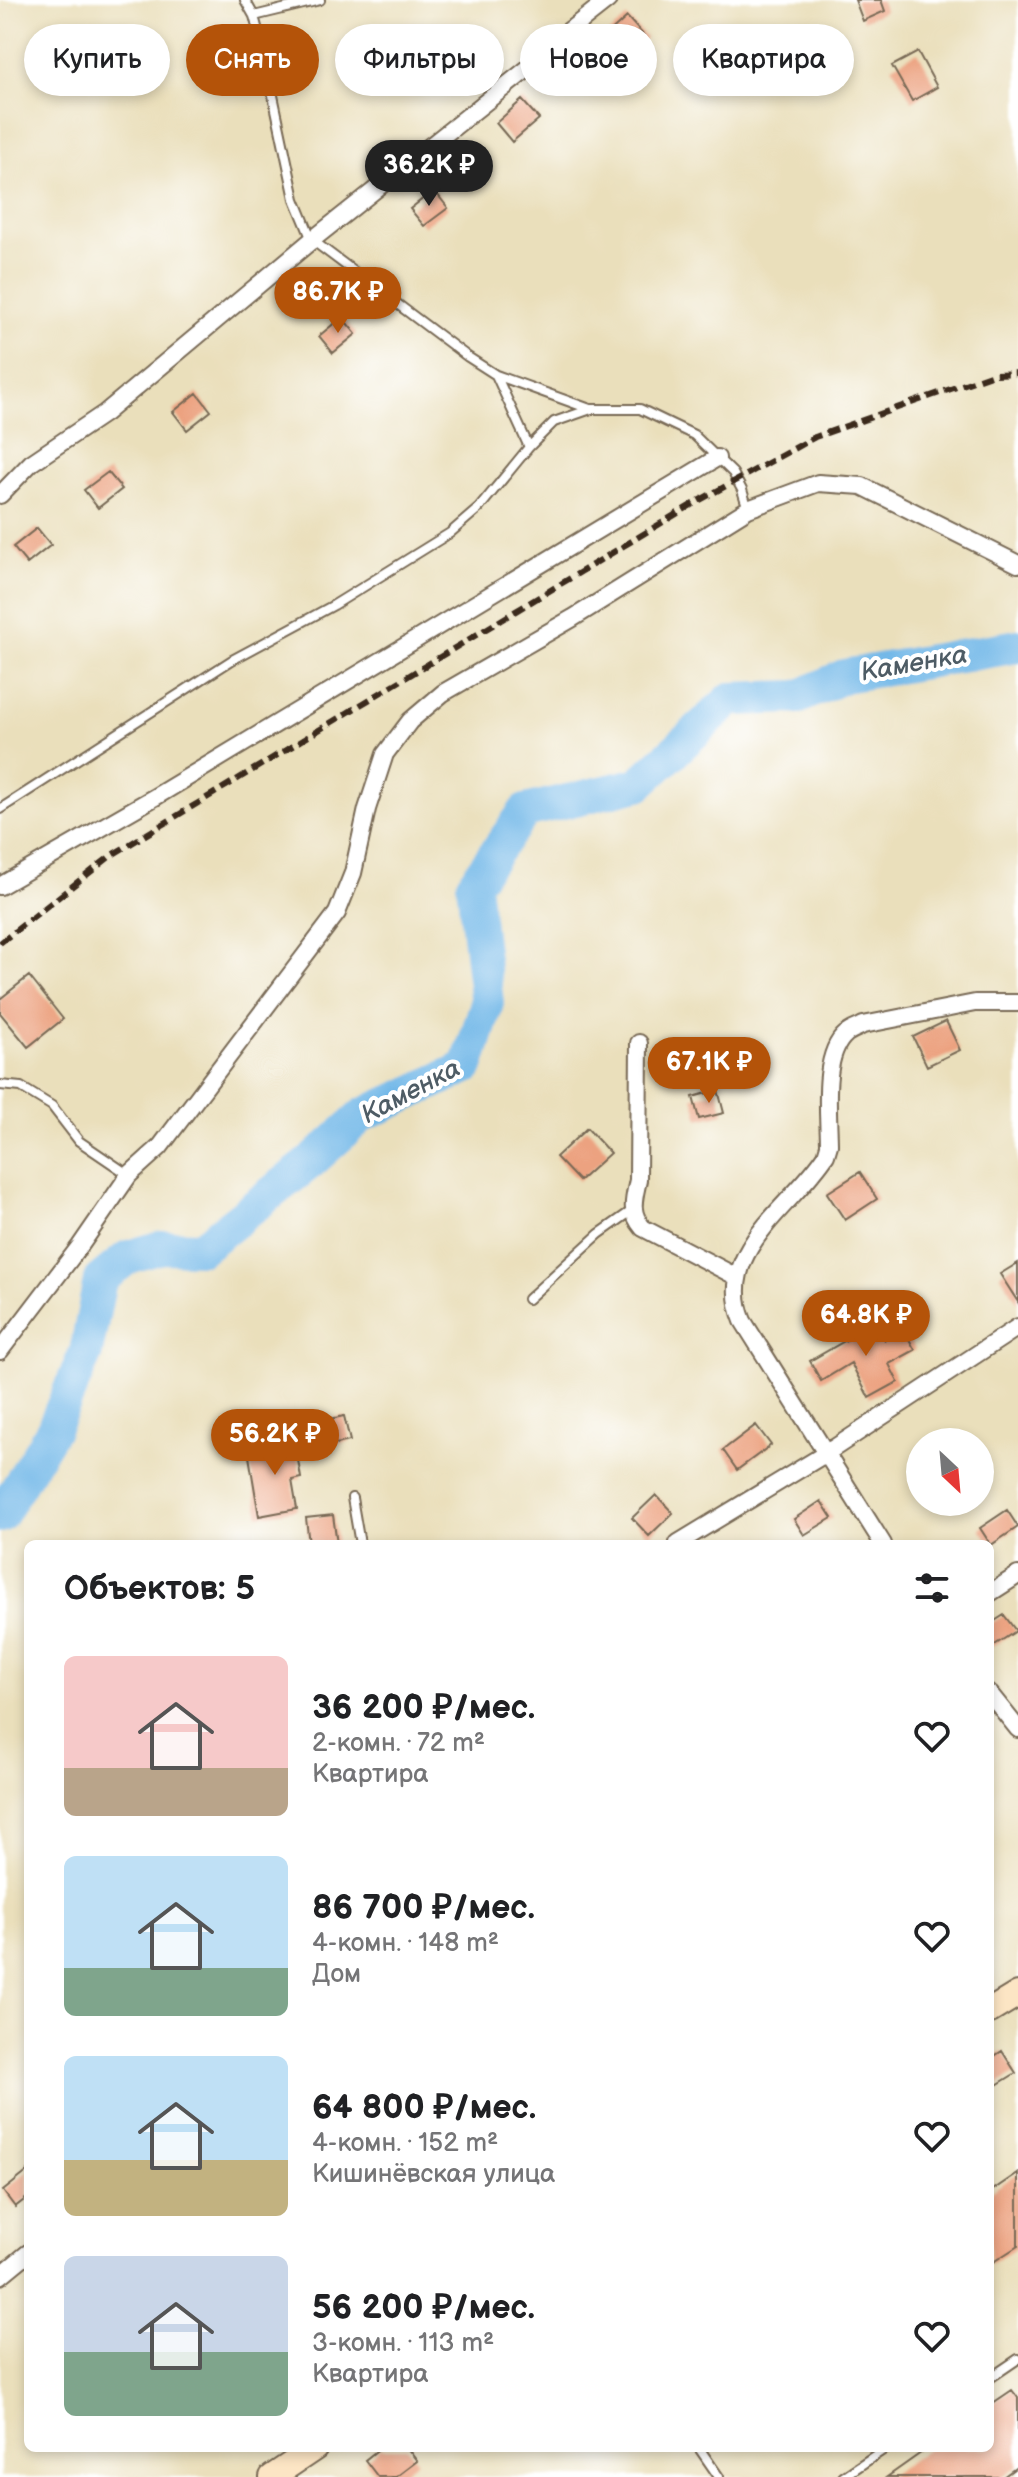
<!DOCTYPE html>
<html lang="ru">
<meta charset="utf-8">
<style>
:root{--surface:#fff;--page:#f6f6f6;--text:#202124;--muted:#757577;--accent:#b45309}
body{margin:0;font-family:"Balsamiq Sans",sans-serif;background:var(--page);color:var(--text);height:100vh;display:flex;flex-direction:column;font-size:30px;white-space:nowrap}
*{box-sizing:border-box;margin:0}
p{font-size:26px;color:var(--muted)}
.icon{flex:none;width:44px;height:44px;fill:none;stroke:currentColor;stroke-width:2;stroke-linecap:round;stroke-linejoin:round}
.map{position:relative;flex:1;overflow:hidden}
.drawer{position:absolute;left:24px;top:1540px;width:970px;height:912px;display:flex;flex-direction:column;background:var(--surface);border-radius:12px;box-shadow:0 4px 12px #0003}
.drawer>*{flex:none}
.hud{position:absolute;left:24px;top:24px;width:970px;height:72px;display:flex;gap:16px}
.needle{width:52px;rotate:154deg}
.controls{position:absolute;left:906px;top:1428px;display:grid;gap:16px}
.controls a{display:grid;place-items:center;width:88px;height:88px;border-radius:50%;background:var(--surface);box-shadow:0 4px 12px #0003;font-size:40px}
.price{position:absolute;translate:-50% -68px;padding:0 18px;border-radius:28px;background:var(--accent);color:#fff;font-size:26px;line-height:52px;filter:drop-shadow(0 2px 4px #0008)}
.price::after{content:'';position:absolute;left:50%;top:48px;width:24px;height:18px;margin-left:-12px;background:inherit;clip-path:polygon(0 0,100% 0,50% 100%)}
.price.on{background:#222;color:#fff}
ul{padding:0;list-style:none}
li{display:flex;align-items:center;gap:24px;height:200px;padding:0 40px}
li span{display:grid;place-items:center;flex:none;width:224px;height:160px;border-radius:12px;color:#555}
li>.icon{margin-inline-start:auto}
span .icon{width:96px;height:96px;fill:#fffc;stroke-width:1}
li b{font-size:34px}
h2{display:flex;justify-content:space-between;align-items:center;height:96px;padding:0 40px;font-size:34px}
.tag{padding:0 28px;border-radius:36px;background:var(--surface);box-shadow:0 4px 12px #0003;font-size:28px;line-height:72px}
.tag.on{background:var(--accent);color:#fff}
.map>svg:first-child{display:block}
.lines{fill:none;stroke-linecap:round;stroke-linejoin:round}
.river{stroke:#72b8e8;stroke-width:34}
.building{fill:#eca280}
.lane-casing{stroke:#786955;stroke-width:12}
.street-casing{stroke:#786955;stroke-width:20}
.secondary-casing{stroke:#786955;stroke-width:28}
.lane{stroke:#fff;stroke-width:8}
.street{stroke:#fff;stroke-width:16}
.secondary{stroke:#fce5c4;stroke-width:24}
.rail{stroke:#3b2a1e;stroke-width:6;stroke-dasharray:12 6;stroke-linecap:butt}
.labels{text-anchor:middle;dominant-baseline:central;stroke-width:8;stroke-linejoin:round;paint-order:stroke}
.water-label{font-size:26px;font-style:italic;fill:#4e5c65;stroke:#fff}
</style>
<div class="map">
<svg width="1018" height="2477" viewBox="0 0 1018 2477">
<rect width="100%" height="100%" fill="#fff"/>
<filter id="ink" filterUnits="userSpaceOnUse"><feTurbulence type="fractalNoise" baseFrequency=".0125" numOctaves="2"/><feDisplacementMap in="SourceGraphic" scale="16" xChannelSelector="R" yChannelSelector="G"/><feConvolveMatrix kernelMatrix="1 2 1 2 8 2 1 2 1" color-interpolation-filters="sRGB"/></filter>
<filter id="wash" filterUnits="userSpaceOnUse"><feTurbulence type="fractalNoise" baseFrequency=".006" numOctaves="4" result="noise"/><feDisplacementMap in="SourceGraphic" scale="32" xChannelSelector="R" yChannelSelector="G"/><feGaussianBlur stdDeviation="1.8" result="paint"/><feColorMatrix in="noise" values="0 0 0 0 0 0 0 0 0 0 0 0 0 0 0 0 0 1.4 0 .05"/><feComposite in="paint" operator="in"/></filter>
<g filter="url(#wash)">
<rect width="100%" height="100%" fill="#eadfbb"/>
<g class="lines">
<path class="river" d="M0,1516l53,-87 33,-77 14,-72 28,-23 34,-10 39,1 110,-86 52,-47 104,-48 20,-64 -14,-119 52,-73 114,-27 92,-85 68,-2 45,-21 174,-30"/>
</g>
<g id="blocks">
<path class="building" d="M855,0h26l4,11 -22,10z
M627,17l19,21 -19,18 -20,-21z
M777,25l9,20 -27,14 -10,-20z
M918,52l19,35 -25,14 -20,-35z
M586,55l18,21 -19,16 -18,-21z
M522,100l17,19 -27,23 -16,-19z
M434,190l14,18 -24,18 -14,-17z
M342,317l14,17 -23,19 -14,-17z
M197,393l14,18 -24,19 -14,-18z
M108,472l14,17 -24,19 -14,-18z
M37,528l14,17 -24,19 -14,-17z
M29,976l34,43 -35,28 -28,-34v-14z
M946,1021l14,29 -33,16 -14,-29z
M718,1090l6,23 -25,6 -6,-22z
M587,1128l23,25 -31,28 -23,-24z
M860,1172l17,27 -32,21 -18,-27z
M1018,1263v39l-18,-28z
M876,1323l9,17 19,-10 11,20 -26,14 9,18 -29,16 -18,-35 -30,18 -11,-20z
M344,1416l6,25 -33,7 -5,-25z
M756,1425l15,20 -34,25 -14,-20z
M295,1442l6,36 -9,2 5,29 -38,7 -11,-66z
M656,1495l17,18 -24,23 -17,-18z
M821,1501l11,17 -28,17 -10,-16z
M1007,1510l11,17 -27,18 -11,-17z
M333,1515l4,29h-28l-3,-26z
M1004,1615l12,16 -26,17v-24z
M1002,2051l14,22 -26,16v-30z
M28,2171v26l-13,10 -12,-16z
M1018,2173v73l-28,18v-72z
M1012,2390l6,8v68l-15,11h-116l41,-29h62v-43z
M380,2448h27l10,13 -21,16h-18l-13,-17z"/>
</g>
</g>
<g filter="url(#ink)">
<use href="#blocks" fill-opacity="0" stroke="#786955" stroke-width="2"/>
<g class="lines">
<g class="lane-casing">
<path id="lane" d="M245,0l9,16 10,37 31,146 17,41 156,117 28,18 33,72
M254,16l66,-16
M496,375l94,34
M0,809l232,-149 102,-55 116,-72 29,-25 50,-61 25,-25 37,-13h49l54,26 39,38 9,17 6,19
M0,1085l21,2 31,19 27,35 50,34
M528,1299l71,-65 34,-24
M352,1498l8,46
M990,2378l28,-19
M699,2448l20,29
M843,2477l43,-29"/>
</g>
<g class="street-casing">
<path id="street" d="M0,495l31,-32 74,-50 207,-173 224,-178 30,-29 42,-33
M0,886l155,-89 562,-339
M639,1043l-1,137c-4,19 -9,32 5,48l94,49
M0,1351l80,-105 49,-71 31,-28 177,-234 16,-40 14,-64 18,-55 25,-33 33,-28 130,-75 175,-109 70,-26 44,3 156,78
M678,1543l147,-89 193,-127
M883,1544l-140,-223c-29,-70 50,-115 83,-166l3,-10c0,-30 -8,-90 17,-111 5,-4 12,-6 17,-9l112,-22h43
M990,1593l28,-18
M990,1694l28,35
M0,2276l28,-23"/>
</g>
<g class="secondary-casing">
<path id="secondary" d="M990,2011l28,-17
M272,2477l43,-29"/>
</g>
<use href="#lane" class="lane"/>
<use href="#street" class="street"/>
<use href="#secondary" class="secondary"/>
<path class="rail" d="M0,943l112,-88 581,-351 122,-67 178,-63 25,-1"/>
</g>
</g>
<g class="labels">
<g class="water-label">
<text transform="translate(914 664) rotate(-10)">Каменка</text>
<text transform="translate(411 1092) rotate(-28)">Каменка</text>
</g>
</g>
</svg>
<div class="controls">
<a><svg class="needle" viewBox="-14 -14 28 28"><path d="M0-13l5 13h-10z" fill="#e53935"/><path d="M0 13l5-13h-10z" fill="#757577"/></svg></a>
</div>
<b class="price on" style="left:429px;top:208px">36.2K ₽</b>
<b class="price" style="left:338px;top:335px">86.7K ₽</b>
<b class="price" style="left:709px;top:1105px">67.1K ₽</b>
<b class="price" style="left:866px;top:1358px">64.8K ₽</b>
<b class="price" style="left:275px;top:1477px">56.2K ₽</b>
<div class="hud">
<a class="tag">Купить</a>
<a class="tag on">Снять</a>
<a class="tag">Фильтры</a>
<a class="tag">Новое</a>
<a class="tag">Квартира</a>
</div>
<section class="drawer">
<h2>Объектов: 5<svg class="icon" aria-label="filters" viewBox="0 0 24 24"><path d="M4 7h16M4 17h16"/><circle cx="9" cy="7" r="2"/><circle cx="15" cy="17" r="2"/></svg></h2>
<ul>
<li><span style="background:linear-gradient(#f6c9c9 70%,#b9a48a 0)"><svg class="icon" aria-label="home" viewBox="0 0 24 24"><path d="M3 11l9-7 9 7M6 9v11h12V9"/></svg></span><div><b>36 200 ₽/мес.</b><p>2-комн. · 72 m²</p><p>Квартира</p></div><svg class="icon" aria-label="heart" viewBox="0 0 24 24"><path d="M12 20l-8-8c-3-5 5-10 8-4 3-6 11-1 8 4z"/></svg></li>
<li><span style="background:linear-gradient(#bfe0f5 70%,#7fa58c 0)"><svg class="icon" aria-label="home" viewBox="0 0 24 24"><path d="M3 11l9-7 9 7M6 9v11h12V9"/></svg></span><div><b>86 700 ₽/мес.</b><p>4-комн. · 148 m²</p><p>Дом</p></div><svg class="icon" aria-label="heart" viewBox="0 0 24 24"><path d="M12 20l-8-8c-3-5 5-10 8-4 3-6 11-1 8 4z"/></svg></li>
<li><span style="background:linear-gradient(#bfe0f5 65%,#c2b280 0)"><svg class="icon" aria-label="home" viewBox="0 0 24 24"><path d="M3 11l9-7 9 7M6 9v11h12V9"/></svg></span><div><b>64 800 ₽/мес.</b><p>4-комн. · 152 m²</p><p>Кишинёвская улица</p></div><svg class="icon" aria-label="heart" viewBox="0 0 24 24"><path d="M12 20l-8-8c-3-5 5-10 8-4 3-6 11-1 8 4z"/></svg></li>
<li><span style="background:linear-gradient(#c9d6e8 60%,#7fa58c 0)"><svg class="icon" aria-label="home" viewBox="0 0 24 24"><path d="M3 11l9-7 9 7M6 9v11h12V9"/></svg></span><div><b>56 200 ₽/мес.</b><p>3-комн. · 113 m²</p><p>Квартира</p></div><svg class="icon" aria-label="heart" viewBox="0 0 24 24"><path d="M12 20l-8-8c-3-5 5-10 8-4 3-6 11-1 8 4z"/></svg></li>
</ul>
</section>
</div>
